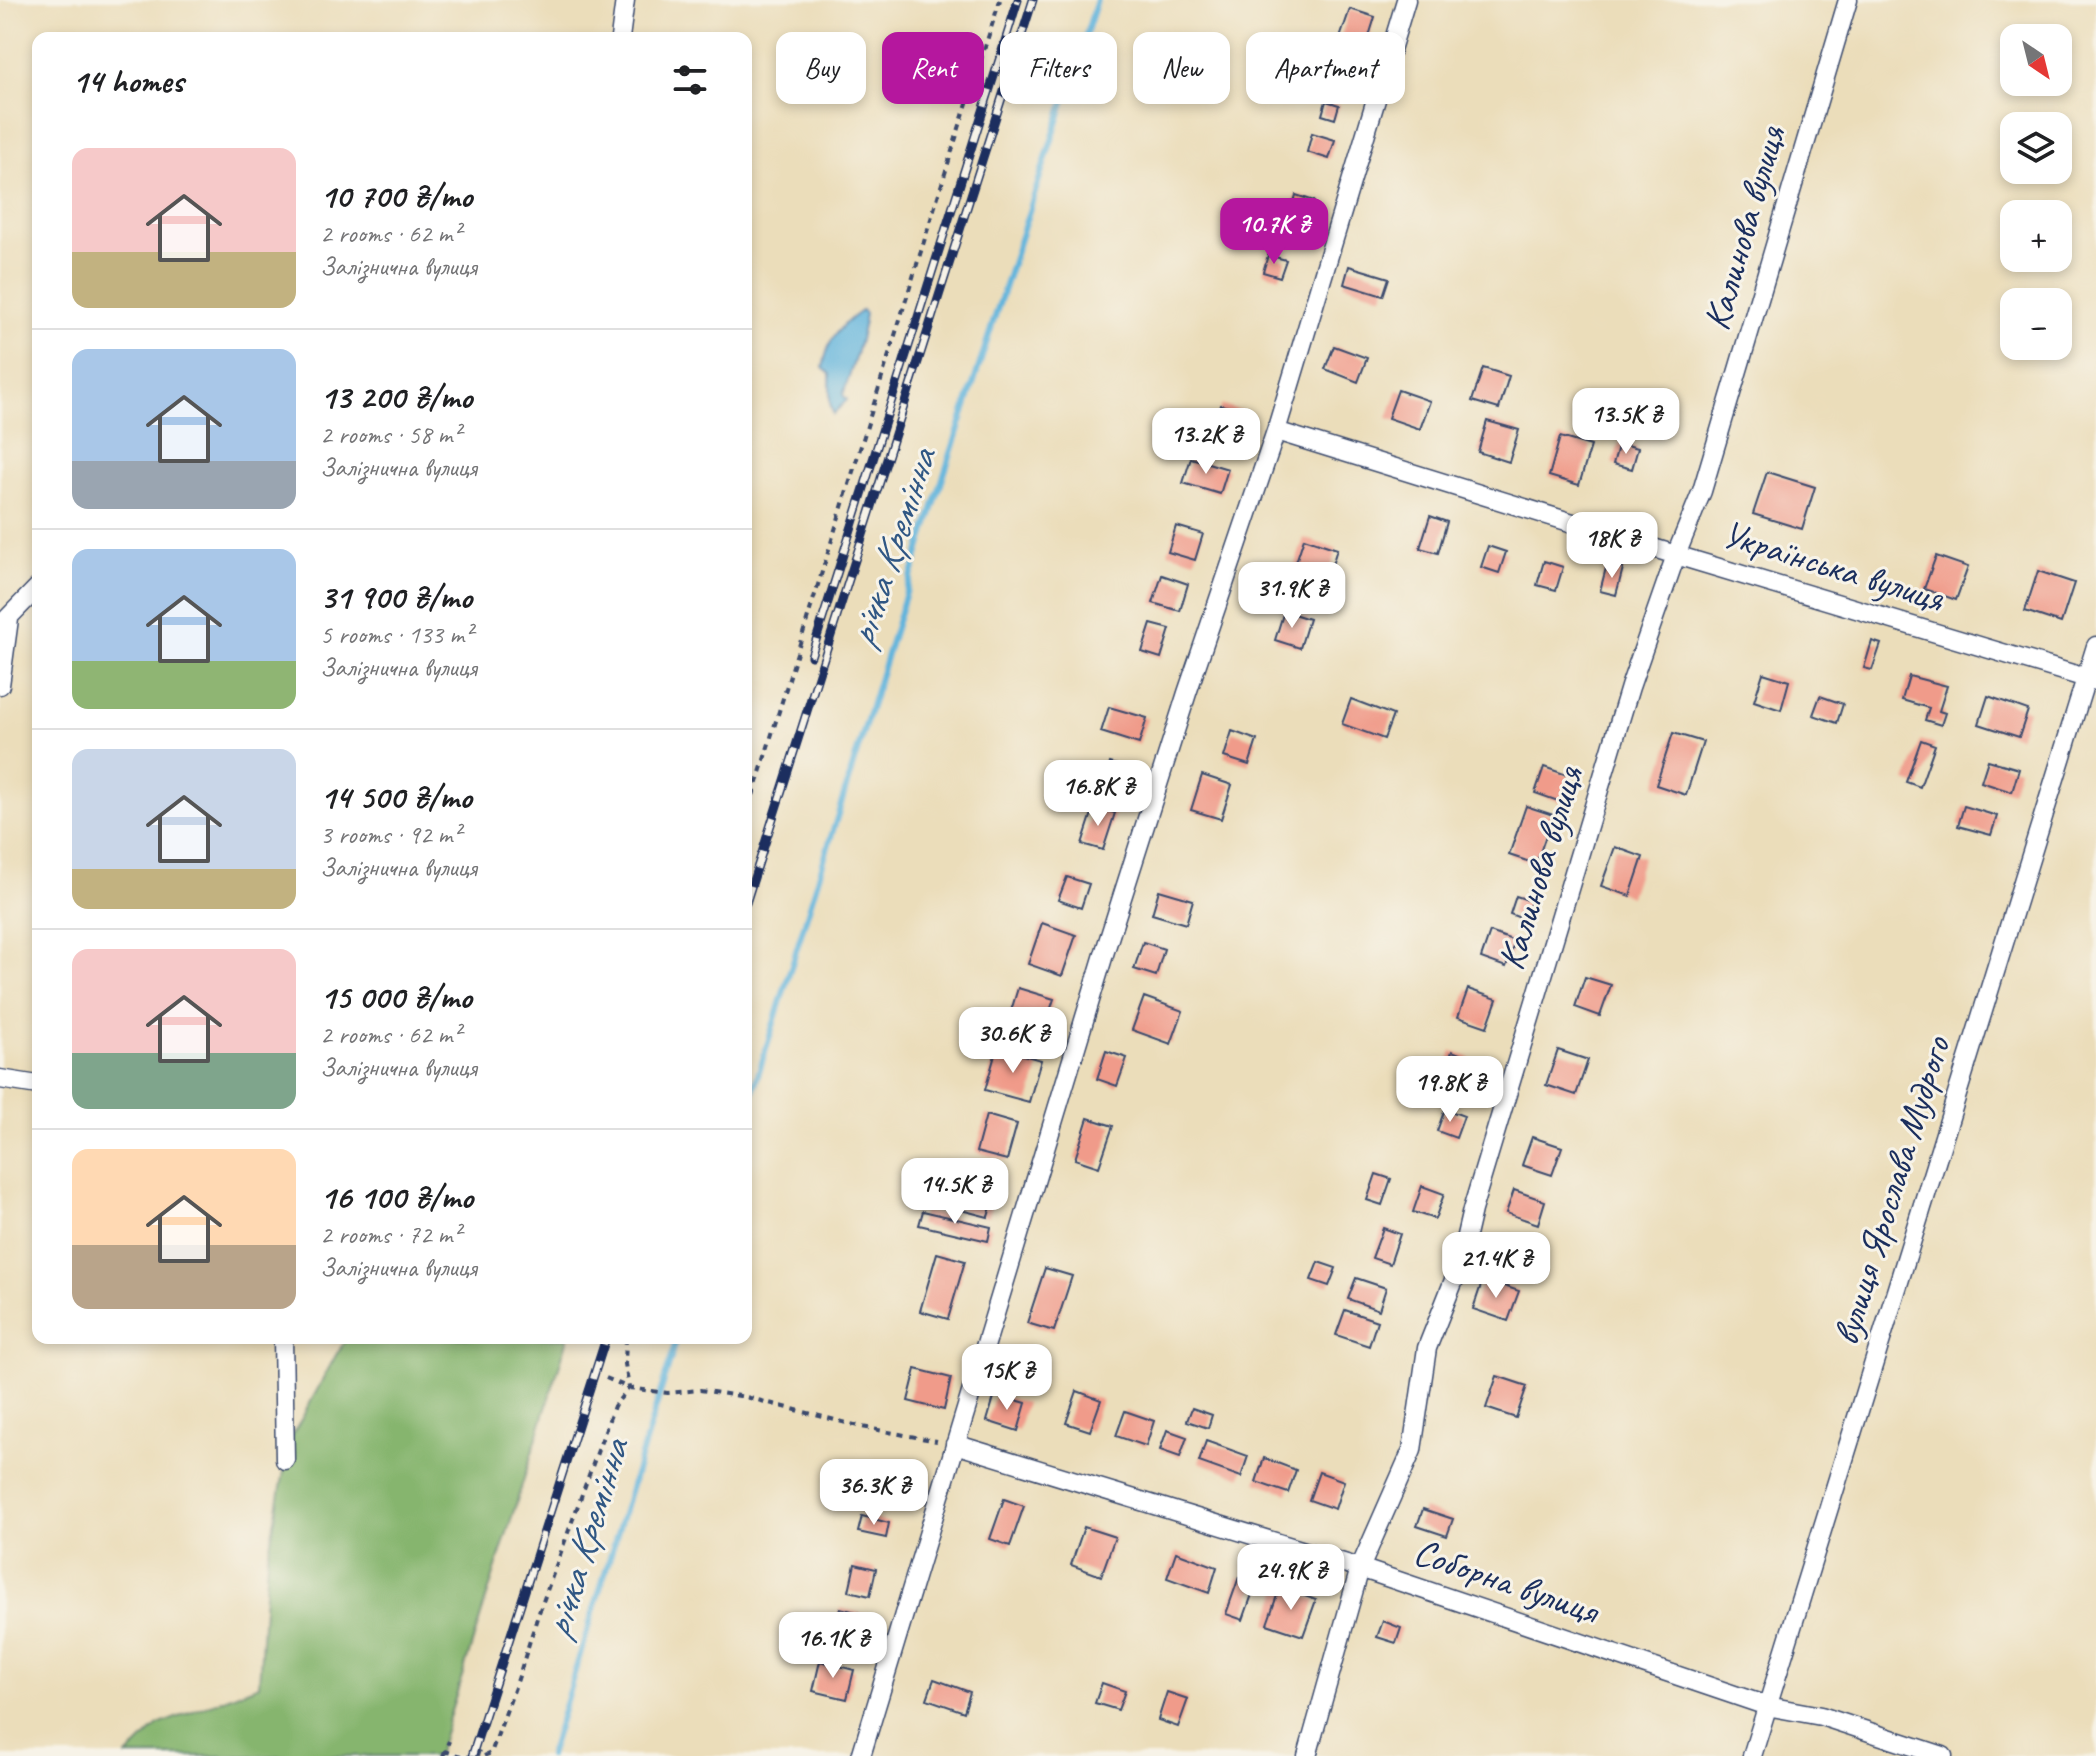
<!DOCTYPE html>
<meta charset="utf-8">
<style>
:root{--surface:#fff;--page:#f6f6f6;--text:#202124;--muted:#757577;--line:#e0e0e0;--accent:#b5179e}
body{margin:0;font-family:Caveat,sans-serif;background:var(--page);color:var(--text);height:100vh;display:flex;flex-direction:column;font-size:30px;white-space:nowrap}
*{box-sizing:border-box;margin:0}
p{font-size:26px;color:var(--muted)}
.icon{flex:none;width:44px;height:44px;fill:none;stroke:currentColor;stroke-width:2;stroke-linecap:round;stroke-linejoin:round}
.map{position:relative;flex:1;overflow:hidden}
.side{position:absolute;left:32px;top:32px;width:720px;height:1312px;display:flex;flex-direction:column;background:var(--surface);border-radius:16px;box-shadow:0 4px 12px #0003}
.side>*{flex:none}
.guide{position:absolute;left:776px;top:32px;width:760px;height:72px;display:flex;gap:16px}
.needle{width:52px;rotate:145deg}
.buttons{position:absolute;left:2000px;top:24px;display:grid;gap:16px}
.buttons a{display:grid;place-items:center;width:72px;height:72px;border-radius:16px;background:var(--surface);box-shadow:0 4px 12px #0003;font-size:40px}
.price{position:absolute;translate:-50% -68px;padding:0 18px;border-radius:16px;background:#fff;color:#222;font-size:26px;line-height:52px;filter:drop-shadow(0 2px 4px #0008)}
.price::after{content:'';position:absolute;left:50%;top:48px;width:24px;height:18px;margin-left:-12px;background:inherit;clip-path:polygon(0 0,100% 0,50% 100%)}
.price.active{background:var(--accent);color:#fff}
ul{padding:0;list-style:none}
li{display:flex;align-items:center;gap:24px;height:200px;padding:0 40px}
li+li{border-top:2px solid var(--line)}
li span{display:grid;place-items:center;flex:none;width:224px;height:160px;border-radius:16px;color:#555}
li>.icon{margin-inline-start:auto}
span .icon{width:96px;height:96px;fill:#fffc;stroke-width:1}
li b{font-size:34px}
h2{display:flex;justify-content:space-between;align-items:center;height:96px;padding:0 40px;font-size:34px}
.tag{padding:0 28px;border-radius:16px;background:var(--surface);box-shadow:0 4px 12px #0003;font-size:28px;line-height:72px}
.tag.active{background:var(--accent);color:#fff}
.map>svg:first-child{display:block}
.forest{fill:#86b56e;stroke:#507266;stroke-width:2}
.water{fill:#60b4dc;stroke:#3e729d;stroke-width:2}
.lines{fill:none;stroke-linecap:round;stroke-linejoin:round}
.stream{stroke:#60b4dc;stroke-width:6}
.building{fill:#f09b8a}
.street-casing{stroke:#3a496c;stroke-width:21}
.path{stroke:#3a496c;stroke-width:4;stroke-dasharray:6 6;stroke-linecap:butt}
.street{stroke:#fff;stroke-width:18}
.rail-casing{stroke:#1b2f5e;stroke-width:9}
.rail{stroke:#f7f3e8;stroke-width:6;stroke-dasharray:18;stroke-linecap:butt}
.labels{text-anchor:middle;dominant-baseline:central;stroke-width:6;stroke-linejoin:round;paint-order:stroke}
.street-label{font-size:38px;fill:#1b2f5e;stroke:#f7f3e8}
.water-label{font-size:40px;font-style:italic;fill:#305784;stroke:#f7f3e8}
</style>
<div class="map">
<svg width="2096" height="1756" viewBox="0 0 2096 1756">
<rect width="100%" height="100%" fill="#f7f3e8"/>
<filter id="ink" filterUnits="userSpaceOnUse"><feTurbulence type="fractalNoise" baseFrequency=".0125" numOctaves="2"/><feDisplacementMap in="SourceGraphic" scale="16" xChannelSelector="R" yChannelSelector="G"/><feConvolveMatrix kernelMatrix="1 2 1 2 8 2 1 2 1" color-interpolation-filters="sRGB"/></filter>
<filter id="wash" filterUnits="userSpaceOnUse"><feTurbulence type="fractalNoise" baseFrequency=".006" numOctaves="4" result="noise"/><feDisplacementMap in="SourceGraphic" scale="32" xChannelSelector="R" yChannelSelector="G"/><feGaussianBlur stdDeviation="1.8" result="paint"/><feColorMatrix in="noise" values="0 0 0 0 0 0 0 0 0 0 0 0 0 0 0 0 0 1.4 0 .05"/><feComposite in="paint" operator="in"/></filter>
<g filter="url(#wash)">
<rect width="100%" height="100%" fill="#ebddba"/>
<path class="forest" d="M347,1338h221l-131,418h-310l31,-31 101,-40 8,-124 23,-121 46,-85z"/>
<path class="water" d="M862,310l3,4c-4,28 -13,54 -22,81l4,5 -14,14 -3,-11v-29l-7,-6c5,-29 15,-41 39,-58z"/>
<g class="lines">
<path class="stream" d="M746,1114l158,-515 193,-599
M549,1756l128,-418"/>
</g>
<g id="blocks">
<path class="building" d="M1350,9l25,8 -9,29 -26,-8z
M1337,56l22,7 -6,19 -21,-7z
M1326,101l13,4 -4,14 -13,-4z
M1312,133l23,7 -6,19 -22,-7z
M1296,195l18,6 -8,26 -18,-5z
M1268,255l18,5 -6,17 -17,-5z
M1349,266l40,12 -6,18 -39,-12z
M1334,346l33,12 -9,24 -33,-13z
M1483,368l26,8 -10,33 -27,-8z
M1398,390l32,11 -10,28 -32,-11z
M1221,405l22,6 -9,35 -23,-6z
M1487,421l32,9 -10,32 -31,-10z
M1560,437l31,9 -12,39 -30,-9z
M1619,443l19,5 -6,21 -19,-5z
M1191,458l37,11 -8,25 -37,-11z
M1767,472l48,15 -13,42 -49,-15z
M1430,516l17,6 -9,31 -18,-5z
M1176,526l27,8 -8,26 -27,-8z
M1304,538l33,11 -10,32 -34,-10z
M1488,546l18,6 -7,21 -18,-6z
M1936,556l32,11 -12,33 -32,-11z
M1544,561l19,6 -7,23 -19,-5z
M1607,564l16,4 -7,27 -16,-4z
M2038,571l36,12 -13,40 -36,-12z
M1162,575l26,9 -8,27 -27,-8z
M1284,611l25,8 -9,29 -25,-8z
M1151,624l19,5 -9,29 -19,-6z
M1872,641l9,3 -9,26 -8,-2z
M1763,673l26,8 -8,29 -27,-9z
M1909,676l38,10 -8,25 6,2 -4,12 -16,-5 4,-12 -27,-8z
M1820,696l23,8 -6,19 -24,-8z
M1988,696l40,14 -9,27 -40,-13z
M1351,699l42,16 -9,24 -42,-15z
M1109,707l38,11 -8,26 -38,-12z
M1232,731l25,9 -8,25 -25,-8z
M1673,733l30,9 -17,53 -30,-10z
M1921,740l14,5 -15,42 -14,-5z
M1988,760l31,9 -7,23 -31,-10z
M1110,763l22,6 -9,33 -22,-7z
M1544,767l26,9 -9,26 -26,-9z
M1202,775l30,10 -11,34 -30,-9z
M1526,806l27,9 -17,49 -27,-9z
M1964,806l33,10 -6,19 -33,-9z
M1094,807l21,6 -12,37 -21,-6z
M1615,847l28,10 -13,39 -29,-10z
M1067,877l22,7 -8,24 -23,-8z
M1159,890l34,10 -7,24 -34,-10z
M1516,896l15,5 -6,19 -15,-6z
M1042,923l34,12 -14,41 -34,-12z
M1490,932l25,9 -9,26 -25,-9z
M1143,942l21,7 -8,27 -22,-7z
M1585,977l26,8 -11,31 -25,-9z
M1018,988l36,11 -12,36 -35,-11z
M1468,989l29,10 -10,28 -29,-10z
M1144,997l39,14 -12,33 -39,-14z
M997,1048l44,12 -12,42 -44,-12z
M1558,1050l30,10 -12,35 -30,-10z
M1106,1051l21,7 -10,28 -20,-7z
M1452,1051l18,7 -10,27 -17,-6z
M1445,1109l19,7 -8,22 -19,-7z
M986,1115l31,9 -10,36 -31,-8z
M1088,1118l25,8 -14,41 -24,-8z
M1532,1137l30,10 -10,28 -30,-10z
M1376,1174l15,5 -9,26 -15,-5z
M969,1182l27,7 -8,28 -27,-7z
M1422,1186l22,8 -9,25 -22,-7z
M1514,1190l31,11 -7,23 -32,-11z
M923,1211l68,16 -3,14 -69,-16z
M1383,1228l17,6 -10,30 -18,-6z
M937,1253l28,8 -17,58 -28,-8z
M1318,1262l18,6 -7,18 -18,-6z
M1045,1268l27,8 -18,55 -27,-8z
M1356,1278l30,10 -7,22 -31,-11z
M1483,1279l36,12 -11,30 -35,-12z
M1345,1310l32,11 -8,25 -33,-11z
M916,1369l35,9 -7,32 -36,-9z
M1497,1376l30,10 -11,32 -30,-10z
M1077,1391l24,9 -11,31 -24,-8z
M995,1394l31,9 -8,28 -31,-10z
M1192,1408l20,7 -4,13 -21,-7z
M1125,1411l29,10 -8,25 -30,-10z
M1167,1430l20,7 -7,20 -20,-7z
M1206,1441l42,15 -7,21 -42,-15z
M1264,1458l32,12 -8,23 -32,-11z
M885,1470l25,6 -6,26 -25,-6z
M1319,1472l25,9 -9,28 -26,-9z
M1004,1499l20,7 -14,40 -20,-7z
M1423,1509l30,10 -6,17 -30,-10z
M862,1516l27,7 -3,15 -28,-6z
M1084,1527l31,10 -14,39 -30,-11z
M1176,1552l41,15 -8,26 -42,-15z
M855,1564l21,5 -6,27 -21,-5z
M1239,1577l17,6 -13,37 -17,-6z
M1280,1587l36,13 -13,36 -36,-12z
M840,1608l24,6 -5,20 -24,-5z
M1383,1621l18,7 -5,15 -19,-6z
M820,1661l34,9 -7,29 -34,-8z
M934,1679l36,13 -6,20 -37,-13z
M1102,1683l23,8 -7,19 -23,-7z
M1167,1692l21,7 -10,28 -20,-7z"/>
</g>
</g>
<g filter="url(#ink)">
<use href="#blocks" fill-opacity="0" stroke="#3a496c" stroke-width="2"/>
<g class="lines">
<g class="street-casing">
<path id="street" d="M620,38l5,-38
M1276,431l400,124 420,126
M2,624l36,-37
M0,685l9,-66
M0,1079l38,6
M283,1338l2,122
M955,1444l405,124 407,138 54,10 122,40
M861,1756l244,-805 82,-258 89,-262 130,-431
M1307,1756l53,-188 52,-118 15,-102 31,-78 14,-60 158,-523 46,-132 26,-64 146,-491
M1752,1756l344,-1110"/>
</g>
<path class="path" d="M746,818l214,-693 40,-125
M606,1378l23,10 39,5 32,-3 46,7 116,30 75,14
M444,1751l17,5
M443,1756l6,-15
M477,1756l2,-6
M484,1756l7,-3 27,-74 19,-61 77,-212 15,-18 -4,-24 1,-26"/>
<use href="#street" class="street"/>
<g class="rail-casing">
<path id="rail" d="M811,656l207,-656
M746,903l287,-903
M472,1756l134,-418"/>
</g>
<use href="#rail" class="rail"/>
</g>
</g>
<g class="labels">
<g class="street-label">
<text transform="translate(1744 228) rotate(-74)">Калинова вулиця</text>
<text transform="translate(1833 566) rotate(17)">Українська вулиця</text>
<text transform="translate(1540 868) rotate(-73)">Калинова вулиця</text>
<text transform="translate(1891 1191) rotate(-73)">вулиця Ярослава Мудрого</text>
<text transform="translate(1506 1581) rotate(19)">Соборна вулиця</text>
</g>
<g class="water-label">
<text transform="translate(892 548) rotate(-72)">річка Кремінна</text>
<text transform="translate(586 1539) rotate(-73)">річка Кремінна</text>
</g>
</g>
</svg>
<div class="buttons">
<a><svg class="needle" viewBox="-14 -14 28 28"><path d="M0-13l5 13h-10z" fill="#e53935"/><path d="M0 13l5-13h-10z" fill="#757577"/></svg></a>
<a><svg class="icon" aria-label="layers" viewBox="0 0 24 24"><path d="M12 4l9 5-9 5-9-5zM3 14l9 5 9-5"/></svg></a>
<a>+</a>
<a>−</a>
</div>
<b class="price active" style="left:1274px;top:266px">10.7K ₴</b>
<b class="price" style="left:1626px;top:456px">13.5K ₴</b>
<b class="price" style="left:1206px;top:476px">13.2K ₴</b>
<b class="price" style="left:1612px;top:580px">18K ₴</b>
<b class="price" style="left:1292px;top:630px">31.9K ₴</b>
<b class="price" style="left:1098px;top:828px">16.8K ₴</b>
<b class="price" style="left:1013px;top:1075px">30.6K ₴</b>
<b class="price" style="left:1450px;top:1124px">19.8K ₴</b>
<b class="price" style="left:955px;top:1226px">14.5K ₴</b>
<b class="price" style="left:1496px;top:1300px">21.4K ₴</b>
<b class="price" style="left:1007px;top:1412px">15K ₴</b>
<b class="price" style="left:874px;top:1527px">36.3K ₴</b>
<b class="price" style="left:1291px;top:1612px">24.9K ₴</b>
<b class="price" style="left:833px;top:1680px">16.1K ₴</b>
<div class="guide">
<a class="tag">Buy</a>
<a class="tag active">Rent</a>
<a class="tag">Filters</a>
<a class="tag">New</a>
<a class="tag">Apartment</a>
</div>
<section class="side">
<h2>14 homes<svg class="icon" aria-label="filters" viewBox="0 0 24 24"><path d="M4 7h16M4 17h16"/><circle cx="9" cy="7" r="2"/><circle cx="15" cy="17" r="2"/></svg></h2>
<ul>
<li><span style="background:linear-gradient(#f6c9c9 65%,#c2b280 0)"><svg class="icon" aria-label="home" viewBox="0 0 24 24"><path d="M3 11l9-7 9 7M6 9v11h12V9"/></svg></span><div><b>10 700 ₴/mo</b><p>2 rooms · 62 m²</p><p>Залізнична вулиця</p></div></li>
<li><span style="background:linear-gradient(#a9c7e8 70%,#9aa5b1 0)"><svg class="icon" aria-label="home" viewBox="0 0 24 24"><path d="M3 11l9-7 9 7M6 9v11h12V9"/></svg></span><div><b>13 200 ₴/mo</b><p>2 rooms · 58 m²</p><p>Залізнична вулиця</p></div></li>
<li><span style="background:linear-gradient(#a9c7e8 70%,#8fb573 0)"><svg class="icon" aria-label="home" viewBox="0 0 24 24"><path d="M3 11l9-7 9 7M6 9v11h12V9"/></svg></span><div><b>31 900 ₴/mo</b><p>5 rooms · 133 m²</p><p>Залізнична вулиця</p></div></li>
<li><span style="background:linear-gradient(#c9d6e8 75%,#c2b280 0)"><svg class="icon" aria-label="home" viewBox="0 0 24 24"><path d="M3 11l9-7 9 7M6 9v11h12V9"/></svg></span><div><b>14 500 ₴/mo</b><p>3 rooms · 92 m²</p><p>Залізнична вулиця</p></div></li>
<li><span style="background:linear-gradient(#f6c9c9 65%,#7fa58c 0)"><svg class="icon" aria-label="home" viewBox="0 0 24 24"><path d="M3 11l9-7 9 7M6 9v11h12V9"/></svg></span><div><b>15 000 ₴/mo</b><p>2 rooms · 62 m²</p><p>Залізнична вулиця</p></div></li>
<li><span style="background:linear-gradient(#ffd9b3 60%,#b9a48a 0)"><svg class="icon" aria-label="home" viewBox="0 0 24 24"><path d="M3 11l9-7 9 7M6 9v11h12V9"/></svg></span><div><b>16 100 ₴/mo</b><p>2 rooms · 72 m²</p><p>Залізнична вулиця</p></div></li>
</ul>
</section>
</div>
